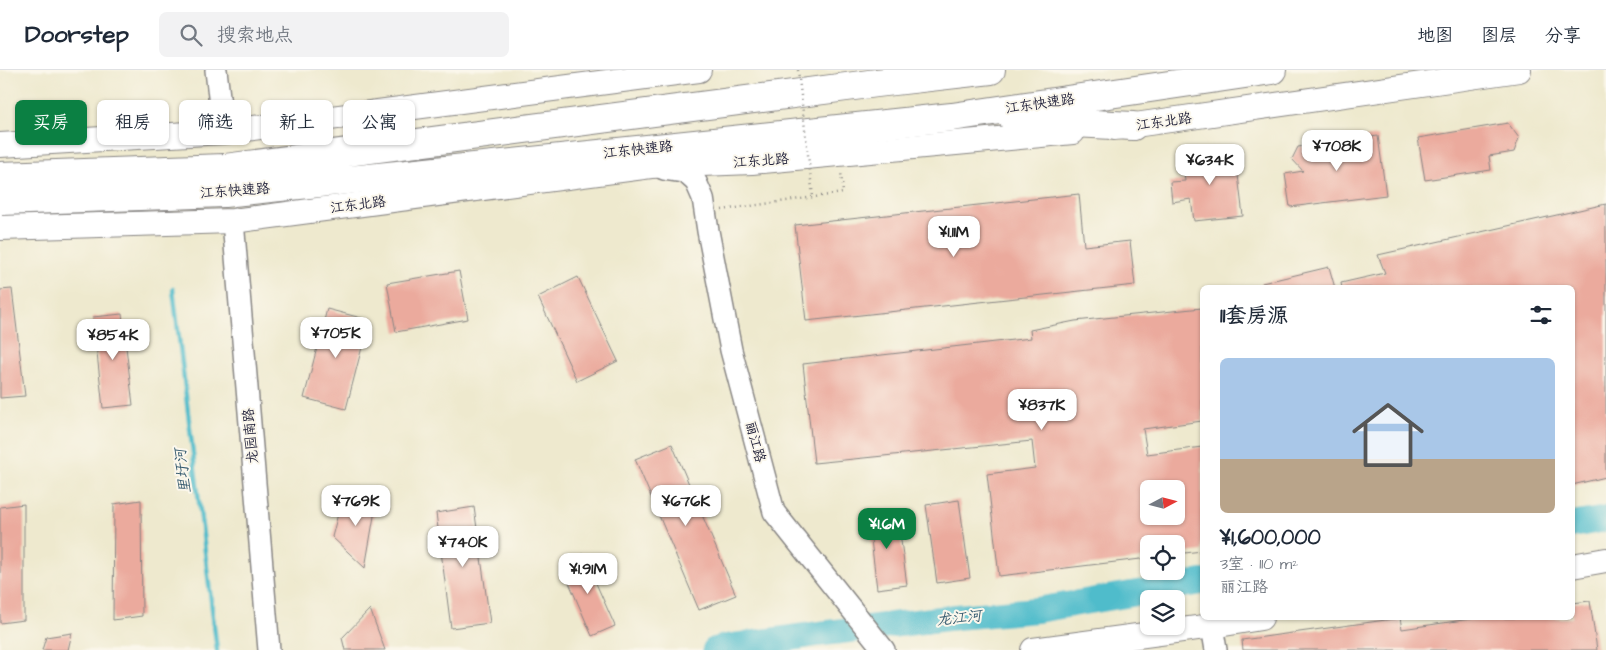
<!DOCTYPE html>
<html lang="zh">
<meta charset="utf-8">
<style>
:root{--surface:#fff;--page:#f2f2f3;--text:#1f2937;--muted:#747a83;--line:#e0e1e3;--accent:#0b8043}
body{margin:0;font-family:"Architects Daughter","LXGW WenKai TC",sans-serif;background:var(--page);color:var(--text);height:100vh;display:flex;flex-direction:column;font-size:19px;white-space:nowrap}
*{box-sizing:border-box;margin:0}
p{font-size:16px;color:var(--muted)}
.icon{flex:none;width:28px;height:28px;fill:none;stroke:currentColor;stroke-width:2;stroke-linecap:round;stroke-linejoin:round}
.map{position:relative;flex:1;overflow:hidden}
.panel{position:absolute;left:1200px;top:215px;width:375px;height:335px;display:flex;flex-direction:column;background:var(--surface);border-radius:8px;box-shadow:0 1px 4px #0004}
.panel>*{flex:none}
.guide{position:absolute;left:15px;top:30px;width:475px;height:45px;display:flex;gap:10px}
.needle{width:32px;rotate:83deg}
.buttons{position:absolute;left:1140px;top:410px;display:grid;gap:10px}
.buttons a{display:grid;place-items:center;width:45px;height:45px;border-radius:8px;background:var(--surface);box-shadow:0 1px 4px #0004;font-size:25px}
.price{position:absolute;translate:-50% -42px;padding:0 11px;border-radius:10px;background:#fff;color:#222;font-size:16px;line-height:32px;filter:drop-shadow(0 1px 2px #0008)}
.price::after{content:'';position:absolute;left:50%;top:30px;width:15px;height:11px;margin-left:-8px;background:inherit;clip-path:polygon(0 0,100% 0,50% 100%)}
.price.on{background:var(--accent);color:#fff}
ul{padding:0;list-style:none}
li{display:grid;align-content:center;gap:10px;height:265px;padding:0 20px}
li span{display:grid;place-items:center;height:155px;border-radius:8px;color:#555}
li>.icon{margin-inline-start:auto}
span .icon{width:90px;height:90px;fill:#fffc;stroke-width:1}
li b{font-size:21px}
h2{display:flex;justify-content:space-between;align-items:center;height:60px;padding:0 20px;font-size:21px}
.tag{padding:0 18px;border-radius:8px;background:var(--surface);box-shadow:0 1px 4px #0004;font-size:18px;line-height:45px}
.tag.on{background:var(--accent);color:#fff}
header{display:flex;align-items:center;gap:30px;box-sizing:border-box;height:70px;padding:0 25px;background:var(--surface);border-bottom:1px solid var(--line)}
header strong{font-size:24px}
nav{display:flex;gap:28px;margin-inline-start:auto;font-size:18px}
.search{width:350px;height:45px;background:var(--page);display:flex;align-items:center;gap:12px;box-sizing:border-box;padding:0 18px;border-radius:8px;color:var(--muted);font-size:19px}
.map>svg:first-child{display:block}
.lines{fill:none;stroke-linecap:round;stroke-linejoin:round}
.stream{stroke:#50bccb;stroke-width:4.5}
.river{stroke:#50bccb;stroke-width:26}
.building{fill:#ebaa9d;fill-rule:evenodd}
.tertiary-casing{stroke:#888684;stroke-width:24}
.secondary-casing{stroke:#888684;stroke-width:26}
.trunk-casing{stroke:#888684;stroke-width:30}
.path{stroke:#888684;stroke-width:2.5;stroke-dasharray:1 4;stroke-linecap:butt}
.tertiary{stroke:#fff;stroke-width:21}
.secondary{stroke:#fff;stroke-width:24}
.trunk{stroke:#fff;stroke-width:28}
.path-bridge{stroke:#888684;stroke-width:2.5;stroke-dasharray:1 4;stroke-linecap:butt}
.labels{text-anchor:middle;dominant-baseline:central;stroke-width:4;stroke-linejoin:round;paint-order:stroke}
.street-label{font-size:14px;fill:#22223b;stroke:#fbf7ec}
.water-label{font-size:15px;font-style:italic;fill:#32586d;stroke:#fbf7ec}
</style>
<header>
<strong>Doorstep</strong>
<div class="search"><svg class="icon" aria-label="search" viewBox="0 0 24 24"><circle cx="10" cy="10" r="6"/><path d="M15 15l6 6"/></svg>搜索地点</div>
<nav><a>地图</a><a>图层</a><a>分享</a></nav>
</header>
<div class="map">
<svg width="1606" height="580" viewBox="0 0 1606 580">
<rect width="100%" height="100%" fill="#fbf7ec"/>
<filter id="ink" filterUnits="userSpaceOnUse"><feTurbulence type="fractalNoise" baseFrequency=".02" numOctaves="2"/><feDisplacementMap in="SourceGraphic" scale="10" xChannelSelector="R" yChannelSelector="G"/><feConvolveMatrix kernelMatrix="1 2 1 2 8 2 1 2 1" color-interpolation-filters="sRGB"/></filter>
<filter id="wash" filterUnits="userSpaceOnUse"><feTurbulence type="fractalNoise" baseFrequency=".0096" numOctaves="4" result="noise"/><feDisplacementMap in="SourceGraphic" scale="20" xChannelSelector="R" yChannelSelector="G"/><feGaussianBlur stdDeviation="1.12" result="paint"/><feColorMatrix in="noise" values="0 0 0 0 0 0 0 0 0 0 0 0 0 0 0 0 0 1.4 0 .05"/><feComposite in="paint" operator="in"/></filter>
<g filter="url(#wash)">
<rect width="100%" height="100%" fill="#eee9ce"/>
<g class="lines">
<path class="stream" d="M173,219l44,361"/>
<path class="river" d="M1572,455l34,-6
M715,580l10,-3 93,-13 138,-17 81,-7 165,-28"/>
</g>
<g id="blocks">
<path class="building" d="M1508,53l11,15 -5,14 -25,4 2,14 -66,10 -7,-42z
M1378,66l8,59 -96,12 -5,-33 18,-3 -11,-12 6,-12z
M1235,80l8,66 -49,5 -3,-22 -19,3 -2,-20 15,-1 -3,-25z
M1079,124l5,52 46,-5 5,44 -329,36 -11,-96z
M1606,134v273l-34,8v-197h-230l-1,-5 44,-10 -7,-18z
M1329,197l6,21h-73v-5z
M459,201l9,48 -72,13 -9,-49z
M578,207l40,84 -41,20 -39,-84z
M12,219l13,107 -25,2v-108z
M1202,238v113l-59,8 4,25 55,-7v104l-26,3v-10h-27v14l-150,18 -12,-102 48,-6 -3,-27 -218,22 -11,-99 228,-26 -1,-8 45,-9zM1149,419h27v27h-27z
M327,239l42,11 -23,89 -42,-11z
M122,244l11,91 -30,3 -10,-91z
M672,374l64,151 -37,15 -64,-151z
M378,423l-13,75 -33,-31 8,-31z
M141,430l1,116 -29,4 1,-116z
M959,430l11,78 -33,5 -11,-78z
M24,434v116l-24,3v-116z
M474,437l16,116 -39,5 -15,-115z
M897,441l10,74 -30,4 -9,-74z
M583,484l32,72 -23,10 -31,-72z
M1590,531l7,49h-354l-1,-10 158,-22 2,11 75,-11h95v-15z
M370,539l15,41h-40l-3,-12z
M72,563l-4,17h-26l4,-13z"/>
</g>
</g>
<g filter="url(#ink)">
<use href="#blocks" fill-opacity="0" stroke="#888684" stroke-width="1"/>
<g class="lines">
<g class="tertiary-casing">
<path id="tertiary" d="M216,0l7,62
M664,99l21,3 11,10 7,16 5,33 23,119 43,162 110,138
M233,151l36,429
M1212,556l4,24"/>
</g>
<g class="secondary-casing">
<path id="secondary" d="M1114,58l405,-58
M0,75l223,-13 476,-62
M0,158l233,-7 418,-55 101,-4 321,-30
M1572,496l34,-6
M1033,580l179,-24 49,-8"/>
</g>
<g class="trunk-casing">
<path id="trunk" d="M1014,50l119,6
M0,106l225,-8 652,-85 114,-13
M0,131l224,-8 728,-76 320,-47"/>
</g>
<path class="path" d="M722,140l121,-17 -2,-21"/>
<use href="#tertiary" class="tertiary"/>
<use href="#secondary" class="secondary"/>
<use href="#trunk" class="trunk"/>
<path class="path-bridge" d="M798,0l15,127"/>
</g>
</g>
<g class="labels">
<g class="street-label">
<text transform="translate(1040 34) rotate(-8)">江东快速路</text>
<text transform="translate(1164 52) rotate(-8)">江东北路</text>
<text transform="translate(638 80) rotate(-6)">江东快速路</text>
<text transform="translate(761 91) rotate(-4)">江东北路</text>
<text transform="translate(235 121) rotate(-4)">江东快速路</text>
<text transform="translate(358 135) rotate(-7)">江东北路</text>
<text transform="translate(251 366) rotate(-95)">龙园南路</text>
<text transform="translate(755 372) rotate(75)">丽江路</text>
</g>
<g class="water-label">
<text transform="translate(183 401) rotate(-97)">里圩河</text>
<text transform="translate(959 548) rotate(-6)">龙江河</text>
</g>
</g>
</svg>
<div class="buttons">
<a><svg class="needle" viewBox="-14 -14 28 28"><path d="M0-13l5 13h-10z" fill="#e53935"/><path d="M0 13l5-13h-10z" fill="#747a83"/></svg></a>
<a><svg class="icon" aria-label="locate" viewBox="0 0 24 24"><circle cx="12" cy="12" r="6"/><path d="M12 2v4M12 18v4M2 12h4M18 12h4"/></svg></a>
<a><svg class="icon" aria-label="layers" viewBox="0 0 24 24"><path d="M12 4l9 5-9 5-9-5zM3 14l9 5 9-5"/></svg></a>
</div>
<b class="price" style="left:1337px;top:102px">¥708K</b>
<b class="price" style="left:1210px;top:116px">¥634K</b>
<b class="price" style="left:954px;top:188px">¥1.11M</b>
<b class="price" style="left:336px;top:289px">¥705K</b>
<b class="price" style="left:113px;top:291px">¥854K</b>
<b class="price" style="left:1042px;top:361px">¥837K</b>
<b class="price" style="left:356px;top:457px">¥769K</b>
<b class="price" style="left:686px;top:457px">¥676K</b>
<b class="price on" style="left:887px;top:480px">¥1.6M</b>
<b class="price" style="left:463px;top:498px">¥740K</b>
<b class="price" style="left:588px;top:525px">¥1.91M</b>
<div class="guide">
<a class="tag on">买房</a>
<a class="tag">租房</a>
<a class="tag">筛选</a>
<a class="tag">新上</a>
<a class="tag">公寓</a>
</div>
<section class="panel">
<h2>11套房源<svg class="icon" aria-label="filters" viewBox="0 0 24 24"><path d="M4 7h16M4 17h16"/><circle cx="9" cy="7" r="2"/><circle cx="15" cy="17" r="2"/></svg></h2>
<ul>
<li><span style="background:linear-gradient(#a9c7e8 65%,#b9a48a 0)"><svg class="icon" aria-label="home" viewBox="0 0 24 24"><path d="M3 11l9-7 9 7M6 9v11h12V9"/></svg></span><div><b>¥1,600,000</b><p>3室 · 110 m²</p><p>丽江路</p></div></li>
</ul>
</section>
</div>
